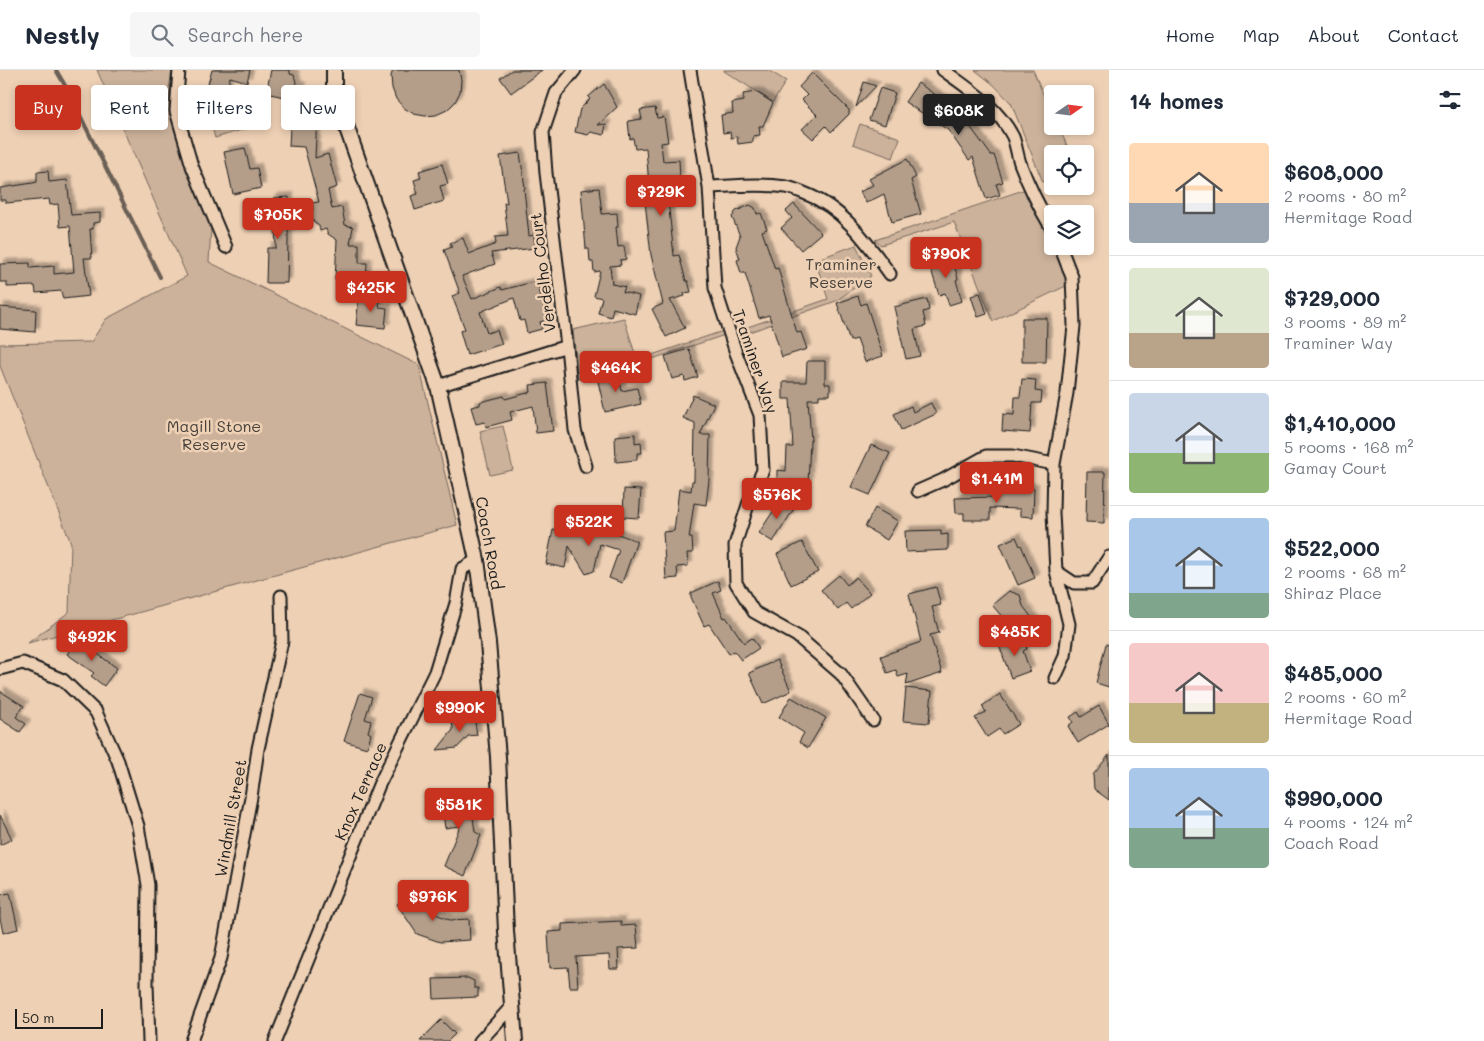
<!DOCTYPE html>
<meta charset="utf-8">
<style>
:root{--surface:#fff;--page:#f6f6f7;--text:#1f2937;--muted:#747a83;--line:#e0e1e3;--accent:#c8321e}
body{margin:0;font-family:Mali,sans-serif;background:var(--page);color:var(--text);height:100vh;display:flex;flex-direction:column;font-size:19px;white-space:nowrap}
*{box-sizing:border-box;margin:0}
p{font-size:16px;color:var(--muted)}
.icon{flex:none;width:28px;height:28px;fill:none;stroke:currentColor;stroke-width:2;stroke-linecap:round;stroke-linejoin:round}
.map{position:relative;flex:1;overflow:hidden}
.side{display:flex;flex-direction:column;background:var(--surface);width:375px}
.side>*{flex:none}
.hud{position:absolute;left:15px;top:15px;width:475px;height:45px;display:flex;gap:10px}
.needle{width:32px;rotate:76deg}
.buttons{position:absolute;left:1044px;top:15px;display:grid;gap:10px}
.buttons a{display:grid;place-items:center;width:50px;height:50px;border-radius:5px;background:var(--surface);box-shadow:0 2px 8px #0003;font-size:25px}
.scale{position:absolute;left:15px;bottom:12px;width:88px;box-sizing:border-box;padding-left:5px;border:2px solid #1c1c1c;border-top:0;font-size:14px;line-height:18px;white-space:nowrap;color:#1c1c1c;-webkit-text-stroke:4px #eed0b4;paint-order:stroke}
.price{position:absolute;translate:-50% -42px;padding:0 11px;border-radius:5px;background:var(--accent);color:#fff;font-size:16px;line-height:32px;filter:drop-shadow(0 1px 2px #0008)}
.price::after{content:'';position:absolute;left:50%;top:30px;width:15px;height:11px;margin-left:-8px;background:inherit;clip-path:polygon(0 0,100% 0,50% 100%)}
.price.on{background:#222;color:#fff}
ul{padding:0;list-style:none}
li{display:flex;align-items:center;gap:15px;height:125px;padding:0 20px}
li+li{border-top:1px solid var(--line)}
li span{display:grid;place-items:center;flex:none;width:140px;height:100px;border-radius:5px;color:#555}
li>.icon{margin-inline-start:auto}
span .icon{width:60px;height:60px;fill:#fffc;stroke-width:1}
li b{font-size:21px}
h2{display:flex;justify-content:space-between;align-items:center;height:60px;padding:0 20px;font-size:21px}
.tag{padding:0 18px;border-radius:5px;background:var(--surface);box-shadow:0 2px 8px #0003;font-size:18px;line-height:45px}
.tag.on{background:var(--accent);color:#fff}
header{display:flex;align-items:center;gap:30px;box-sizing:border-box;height:70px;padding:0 25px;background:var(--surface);border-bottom:1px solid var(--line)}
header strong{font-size:24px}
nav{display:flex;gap:28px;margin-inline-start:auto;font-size:18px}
.search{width:350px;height:45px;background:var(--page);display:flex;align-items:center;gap:12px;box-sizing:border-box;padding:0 18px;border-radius:5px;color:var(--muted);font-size:19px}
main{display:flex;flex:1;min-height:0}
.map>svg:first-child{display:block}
.green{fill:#ccb29b;stroke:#74675c}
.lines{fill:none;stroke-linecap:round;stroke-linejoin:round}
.stream{stroke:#6a5f54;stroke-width:4}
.building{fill:#b49e8a;stroke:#1c1c1c;filter:url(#shadow)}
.minor-casing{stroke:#1c1c1c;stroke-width:15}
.tertiary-casing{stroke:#1c1c1c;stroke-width:18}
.minor{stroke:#eed0b4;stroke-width:11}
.tertiary{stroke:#eed0b4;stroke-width:14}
.labels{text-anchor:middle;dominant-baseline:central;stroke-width:5;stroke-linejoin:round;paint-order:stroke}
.park-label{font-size:16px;fill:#48423c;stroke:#eed0b4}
.street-label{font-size:16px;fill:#1c1c1c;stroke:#eed0b4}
</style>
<header>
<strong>Nestly</strong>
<div class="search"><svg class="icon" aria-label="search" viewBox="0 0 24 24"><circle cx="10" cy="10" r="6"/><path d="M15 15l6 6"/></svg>Search here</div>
<nav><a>Home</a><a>Map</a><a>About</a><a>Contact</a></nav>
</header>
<main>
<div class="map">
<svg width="1109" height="971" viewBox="0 0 1109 971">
<defs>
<filter id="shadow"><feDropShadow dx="4.5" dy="-4.5" stdDeviation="1" flood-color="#0004"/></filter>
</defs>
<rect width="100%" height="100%" fill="#eed0b4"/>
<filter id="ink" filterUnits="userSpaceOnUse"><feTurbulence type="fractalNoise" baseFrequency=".02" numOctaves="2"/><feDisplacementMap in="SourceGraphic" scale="10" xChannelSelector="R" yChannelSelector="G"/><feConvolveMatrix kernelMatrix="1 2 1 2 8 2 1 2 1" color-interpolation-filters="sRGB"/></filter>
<g filter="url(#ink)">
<path class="green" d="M97,0h75l-3,19 2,23 40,116 -2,34 210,103 38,160 -429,118 41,-31 2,-69 -71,-177v-22l91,-2 15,-23 81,-43z
M724,0h44l18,11 -13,21 -49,-31z
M975,0h58l19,45v11h6l13,28h-19v26l-9,2 -32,-79 -17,-18z
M250,38l5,18 -40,12 -5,-18z
M860,54l40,14 -7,20 -40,-14z
M1026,119l26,48v9h6l12,38 -77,37 -39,-99 -73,23 -6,-5z
M856,175l15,31 -35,25 -95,34 -2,-5 89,-31 -13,-39z
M624,248l13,42 86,-29 2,4 -79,26 -68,18 -5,-49z
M503,356l10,44 -23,5 -10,-44z"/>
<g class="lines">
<path class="stream" d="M56,0l10,17 94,190"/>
</g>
<path class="building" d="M212,0h38l-3,12 -17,-5 -3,12 -19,-5z
M271,0h19v4l4,1 3,11 4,1 -1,4 3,1 -1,9 -36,-8z
M393,0h66l2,10 -1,12 -5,10 -8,8 -11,5 -11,1 -11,-2 -10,-6 -8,-9 -4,-11 -1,-12z
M512,0h30l-31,23 -11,-15z
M812,3l37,37v4l-18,18 -5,-6 -13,13 -11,-10 15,-14 -15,-15 5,-5 -8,-8z
M864,12l12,4 -20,21z
M918,13l40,27 33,45h3l9,27 -7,2 4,11 -14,4 -13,-42 -4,3 -21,-30 -43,-28z
M604,14l13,23 -19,18 8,-1 -2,11 -13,-3 -3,3 -13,-3 5,-23 10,-10 -2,-2z
M880,18l15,5 -10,32 -16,-5z
M756,22l17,11 -10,23h-4l1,9 -7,1v6l-15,2 -1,-7 -6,1 -1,-6 -7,1 -2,-18 12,-2 -1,-10 12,-2 -1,-7z
M655,38l2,10 7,-1 4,25 -7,1 2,18 16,-1 1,18 -10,1 2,21h-4l6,56 5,-1 7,26h2l3,11 -7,1 1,3 -15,4 15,28 -19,9 -14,-28 11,-5 -12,-49 -6,-53h-1l-1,-16h6l-3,-38 -11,1 -2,-11 -3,1 -2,-18 14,-2 -2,-9z
M293,45l24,1 -2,42 13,-4 9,33 -9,3 4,19 10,-2 3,18 8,2 -3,17h9v19h8l-1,18 -31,-1 2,-40 -9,-6 -2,-5 -6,2 -1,-5 -6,-5 -3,-10 3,-1 -2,-7 8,-1 -15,-55 -15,-1 1,-19h3z
M245,78l5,21 7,-1 4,20 -28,6 -9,-42z
M520,83l5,35 -1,1 5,47 5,-1 1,13 -44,5 4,11 -33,12 10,23 29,-12 1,3 35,-9 10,39 -7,2 2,7 -15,4 -3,-13 -4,1 -6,-23 -34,14 7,21 10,-3 5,14 -35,11 -7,-24 5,-2 -13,-33 8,-3 -16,-43 8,-3 -2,-4 13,-5 6,16 27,-10 -1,-7 13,-1 -4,-33h3l-7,-47z
M907,89l9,18 -5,3 10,34 -29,8 -8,-28 -18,9 -6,-11 13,-7 -4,-6z
M442,94l6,20 -8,2 4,15 -29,9 -4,-14 7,-2 -4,-14 7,-2 -2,-7z
M48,101l1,11 18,-2 4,35 29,-2v9l-7,1v6h-3l2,29h-8l5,38 -26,3 -2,-8 -25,2 -1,-7 -28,1v-5h-7v-18l30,-1v5l24,-2v8l20,-2 -4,-46 -10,1 -2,-23 -8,1 -1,-6 -43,4v-3h-6v-12l33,-5 4,-1v-10z
M599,118l3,26 15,-1 1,14h-2l2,20 6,-1 2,13 -6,1 1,5 -11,1 2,18 13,3 -2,5 16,4 -4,18 -22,-6 -2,9 -13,-4 4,-15 -8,-2 6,-25 -6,1 -1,-10h-3l-1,-13h-3l-5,-59z
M289,127l-2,86h-21l1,-35h9l-1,-22 -7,-7h-7v-11h5l8,-10z
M794,134l27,29 -20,17 -20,-22 11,-10 -6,-7z
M750,135l5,3 2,6 4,-1 6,16 -5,2 13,38 3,-1 19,65 4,-1 6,17 -25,8 -13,-42 -10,3 -14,-45h-4l-4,-13 3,-1 -4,-12 4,-11 -8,-19 4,-6z
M952,186l6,23 -2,1 6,21 -13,4 -4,-12 -6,2 -10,-32z
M980,223l7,21 -9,3 -7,-21z
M858,226l3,9 5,-2 17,53 -18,6 -8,-23 -7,2 -13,-38z
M359,227l21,3 -1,7 8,1 -2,20 -29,-3z
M927,229l2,11 -6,2 3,14 -12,3 6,27 -14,3 -12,-52z
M0,237l36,3 -1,22 -35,-3z
M1022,248h25l-1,44h-24z
M689,279l9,28 -13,4 -1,-5 -12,3 -7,-23z
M807,291h18v23h5v11h-11v4h-11l3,41h-1l-2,44 -31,-1v-13l9,1 1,-24h6l-3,-48h-7v-17h23z
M618,302l4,19 15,-3 4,16 -36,8 -8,-35z
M1022,309l14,1 -1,11 7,1 -1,11h-9l-2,30 -28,-2 1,-17 11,1 1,-18h5z
M547,313l6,48 -17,2 -3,-27 -23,6 2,8 -26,7 -1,-5 -9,2 -5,-17 9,-2v-3l24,-6 1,3 26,-7 -1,-7z
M693,325l21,9 -14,31h10l-1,45 -3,25 -12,-2 -5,35h3l1,15h-6l1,13 -11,1 1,11 -12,1 -3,-47 11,-1 5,-42 12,2 1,-10h2l1,-58 -12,-5z
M931,333l5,11 -35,16 -7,-16 17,-8 2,6z
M635,364v9l6,-1 1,11h-5v7l-21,2 -1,-26z
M871,375l19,8 -20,42 -19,-8z
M1087,402h18l-1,51 -18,-1z
M1006,417l28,1 -1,29 -13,-1v-7l-30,-1v12h-26v-7h-8l-1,-15 43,-1 1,-8h7z
M624,419l17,1 -2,28 -16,-1z
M781,429l14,8 -22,35 -14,-9z
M875,438l23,13 -11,19 -22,-13z
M565,447l11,2 -1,4 35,8 27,10 -15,42 -13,-5 10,-28 -19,-6 -6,27 -8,3 -17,-28 -4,22 -19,-4 7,-34h3l3,-10 5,1z
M941,460v5l7,-1v16l-42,2 -1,-21z
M1016,467l4,9 1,-1 14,33 -17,7 -18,-41z
M802,472l16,30 -27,13 -14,-31z
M839,505l8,10 9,-8 14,16 -19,16 -5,-6 -8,7 -17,-20z
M718,511l3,9 -8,3 11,25 2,-1 18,26 8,-5 7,10 -18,12 -7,-9 -5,3 -20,-30 -5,2 -13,-29v-4z
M936,517l5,18 -9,2 7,26 -9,2 12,38 -36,12 2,-11 -10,3 -2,-7 -9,3 -6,-17 40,-14 -12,-48z
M1009,521l11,4 3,11 12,16 -17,13 -26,-30z
M1023,567l4,12 -4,2 7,20 -19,7 -12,-33z
M77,569l40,29 -13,18 -13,-10 3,-3 -27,-19z
M1106,574l3,1v42l-13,-4z
M777,590l14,31 -28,13 -14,-31z
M906,618l26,3 -3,32 -26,-2z
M0,621l24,15 -8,11 10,7 -6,8 -20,-13z
M360,623l12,4 -7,22 6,2 -3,11 3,2 -4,14 -23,-7z
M1000,624l19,30 -16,10 -4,-5 -12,8 -12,-19 11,-6 -4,-6z
M791,627l35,21 -18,30 -9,-6 5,-9 -25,-16z
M1099,636l10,18 -31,19 -10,-17 5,-4 -3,-5 8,-5 3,5z
M474,646l3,19 -9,1 -11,12 -20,2 16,-20 -1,-11z
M1109,685v45l-15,-11 -1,-14z
M470,725l5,37 6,3 -16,41 -21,-10 16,-40 -15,2 -2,-14 -11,1 -2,-15z
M0,745l12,24 -12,6z
M417,821l14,21 19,8 19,-1 1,21 -30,2 -23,-8 -20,-30z
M10,823l8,36 -15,4 -3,-15v-23z
M621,851v5l15,-1 2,23 -20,1 1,20h-9l-1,-14 -33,2 2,30h-8l-2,-20 -18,1 -2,-36 14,-1v-7z
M468,908l6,3v7h4v9l-44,2 -1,-20z
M441,950l14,14 -7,7h-28z"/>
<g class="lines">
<g class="minor-casing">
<path id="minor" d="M179,0l-3,41 16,55 34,81
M690,0l19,117 6,101 21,65 24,62 3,55 -15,35 -13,40 1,38 18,29 43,24 44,38 32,46
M943,0c25,18 56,38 70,67 3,8 4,17 7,26 9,24 19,44 32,66
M709,117c25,-1 52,-4 77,0 6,1 13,4 18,6 39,15 63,49 86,81
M567,276l8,84 11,36
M438,316l129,-40 -21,-173 -3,-41 13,-39 19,-23
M918,421l25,-11 43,-24h27l41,8
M1056,501l18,12h18l17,-26
M0,599l23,-6 40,17 33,32 22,49 20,65 10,59 -1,99 2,57
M1055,608l10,-22 4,-32 -13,-53 -3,-58 1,-49 13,-71 7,-67 -2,-49 -12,-31
M191,971l30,-83 30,-161 7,-48 24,-108 -1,-45
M275,971l104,-256 56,-113 21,-69 6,-34 15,-9
M480,971l32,-35"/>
</g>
<g class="tertiary-casing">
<path id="tertiary" d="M334,0v17l4,16 100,283 39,174 11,83 10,114 8,174 9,110"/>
</g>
<use href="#minor" class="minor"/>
<use href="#tertiary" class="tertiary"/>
</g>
</g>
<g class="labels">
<g class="park-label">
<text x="841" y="193">Traminer<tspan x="841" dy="18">Reserve</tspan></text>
<text x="214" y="355">Magill Stone<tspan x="214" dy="18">Reserve</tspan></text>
</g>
<g class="street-label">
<text transform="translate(542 203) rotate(-97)">Verdelho Court</text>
<text transform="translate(756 291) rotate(71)">Traminer Way</text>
<text transform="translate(490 473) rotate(80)">Coach Road</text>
<text transform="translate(360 721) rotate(-66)">Knox Terrace</text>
<text transform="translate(230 748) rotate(-80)">Windmill Street</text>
</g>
</g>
</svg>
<div class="buttons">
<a><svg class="needle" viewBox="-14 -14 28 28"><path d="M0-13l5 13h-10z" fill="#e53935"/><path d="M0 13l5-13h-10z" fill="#747a83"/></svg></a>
<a><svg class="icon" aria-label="locate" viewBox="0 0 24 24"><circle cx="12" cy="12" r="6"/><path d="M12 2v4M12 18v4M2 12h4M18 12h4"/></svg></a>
<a><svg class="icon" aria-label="layers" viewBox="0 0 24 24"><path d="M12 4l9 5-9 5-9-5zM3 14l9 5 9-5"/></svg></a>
</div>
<div class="scale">50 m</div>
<b class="price on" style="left:959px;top:66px">$608K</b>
<b class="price" style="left:661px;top:147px">$729K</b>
<b class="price" style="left:278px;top:170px">$705K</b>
<b class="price" style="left:946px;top:209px">$790K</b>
<b class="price" style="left:371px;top:243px">$425K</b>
<b class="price" style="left:616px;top:323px">$464K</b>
<b class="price" style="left:997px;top:434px">$1.41M</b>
<b class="price" style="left:777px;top:450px">$576K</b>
<b class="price" style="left:589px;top:477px">$522K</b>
<b class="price" style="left:1015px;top:587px">$485K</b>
<b class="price" style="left:92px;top:592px">$492K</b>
<b class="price" style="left:460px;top:663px">$990K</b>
<b class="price" style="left:459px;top:760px">$581K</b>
<b class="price" style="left:433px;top:852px">$976K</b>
<div class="hud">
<a class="tag on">Buy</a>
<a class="tag">Rent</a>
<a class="tag">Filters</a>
<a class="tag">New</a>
</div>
</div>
<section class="side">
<h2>14 homes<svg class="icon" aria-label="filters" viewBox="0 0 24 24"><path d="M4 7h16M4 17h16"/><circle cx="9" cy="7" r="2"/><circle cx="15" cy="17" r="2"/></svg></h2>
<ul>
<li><span style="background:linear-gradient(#ffd9b3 60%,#9aa5b1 0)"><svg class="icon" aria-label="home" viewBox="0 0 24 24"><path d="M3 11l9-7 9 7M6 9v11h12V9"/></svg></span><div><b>$608,000</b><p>2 rooms · 80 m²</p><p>Hermitage Road</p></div></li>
<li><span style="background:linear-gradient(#dfe7d0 65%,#b9a48a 0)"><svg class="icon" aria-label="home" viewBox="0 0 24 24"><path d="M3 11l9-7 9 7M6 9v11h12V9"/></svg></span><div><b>$729,000</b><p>3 rooms · 89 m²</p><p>Traminer Way</p></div></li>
<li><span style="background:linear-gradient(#c9d6e8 60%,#8fb573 0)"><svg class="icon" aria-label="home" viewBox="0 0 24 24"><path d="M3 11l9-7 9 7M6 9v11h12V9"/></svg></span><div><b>$1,410,000</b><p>5 rooms · 168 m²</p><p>Gamay Court</p></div></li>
<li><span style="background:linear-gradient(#a9c7e8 75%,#7fa58c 0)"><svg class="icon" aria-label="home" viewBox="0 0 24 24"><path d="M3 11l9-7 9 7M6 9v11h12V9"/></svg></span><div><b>$522,000</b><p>2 rooms · 68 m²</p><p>Shiraz Place</p></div></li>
<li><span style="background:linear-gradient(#f6c9c9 60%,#c2b280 0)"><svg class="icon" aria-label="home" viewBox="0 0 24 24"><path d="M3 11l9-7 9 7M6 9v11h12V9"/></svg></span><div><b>$485,000</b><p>2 rooms · 60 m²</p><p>Hermitage Road</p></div></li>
<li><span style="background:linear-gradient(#a9c7e8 60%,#7fa58c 0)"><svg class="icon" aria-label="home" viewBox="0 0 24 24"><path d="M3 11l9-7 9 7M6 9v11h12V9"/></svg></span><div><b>$990,000</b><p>4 rooms · 124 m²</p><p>Coach Road</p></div></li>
</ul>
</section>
</main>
